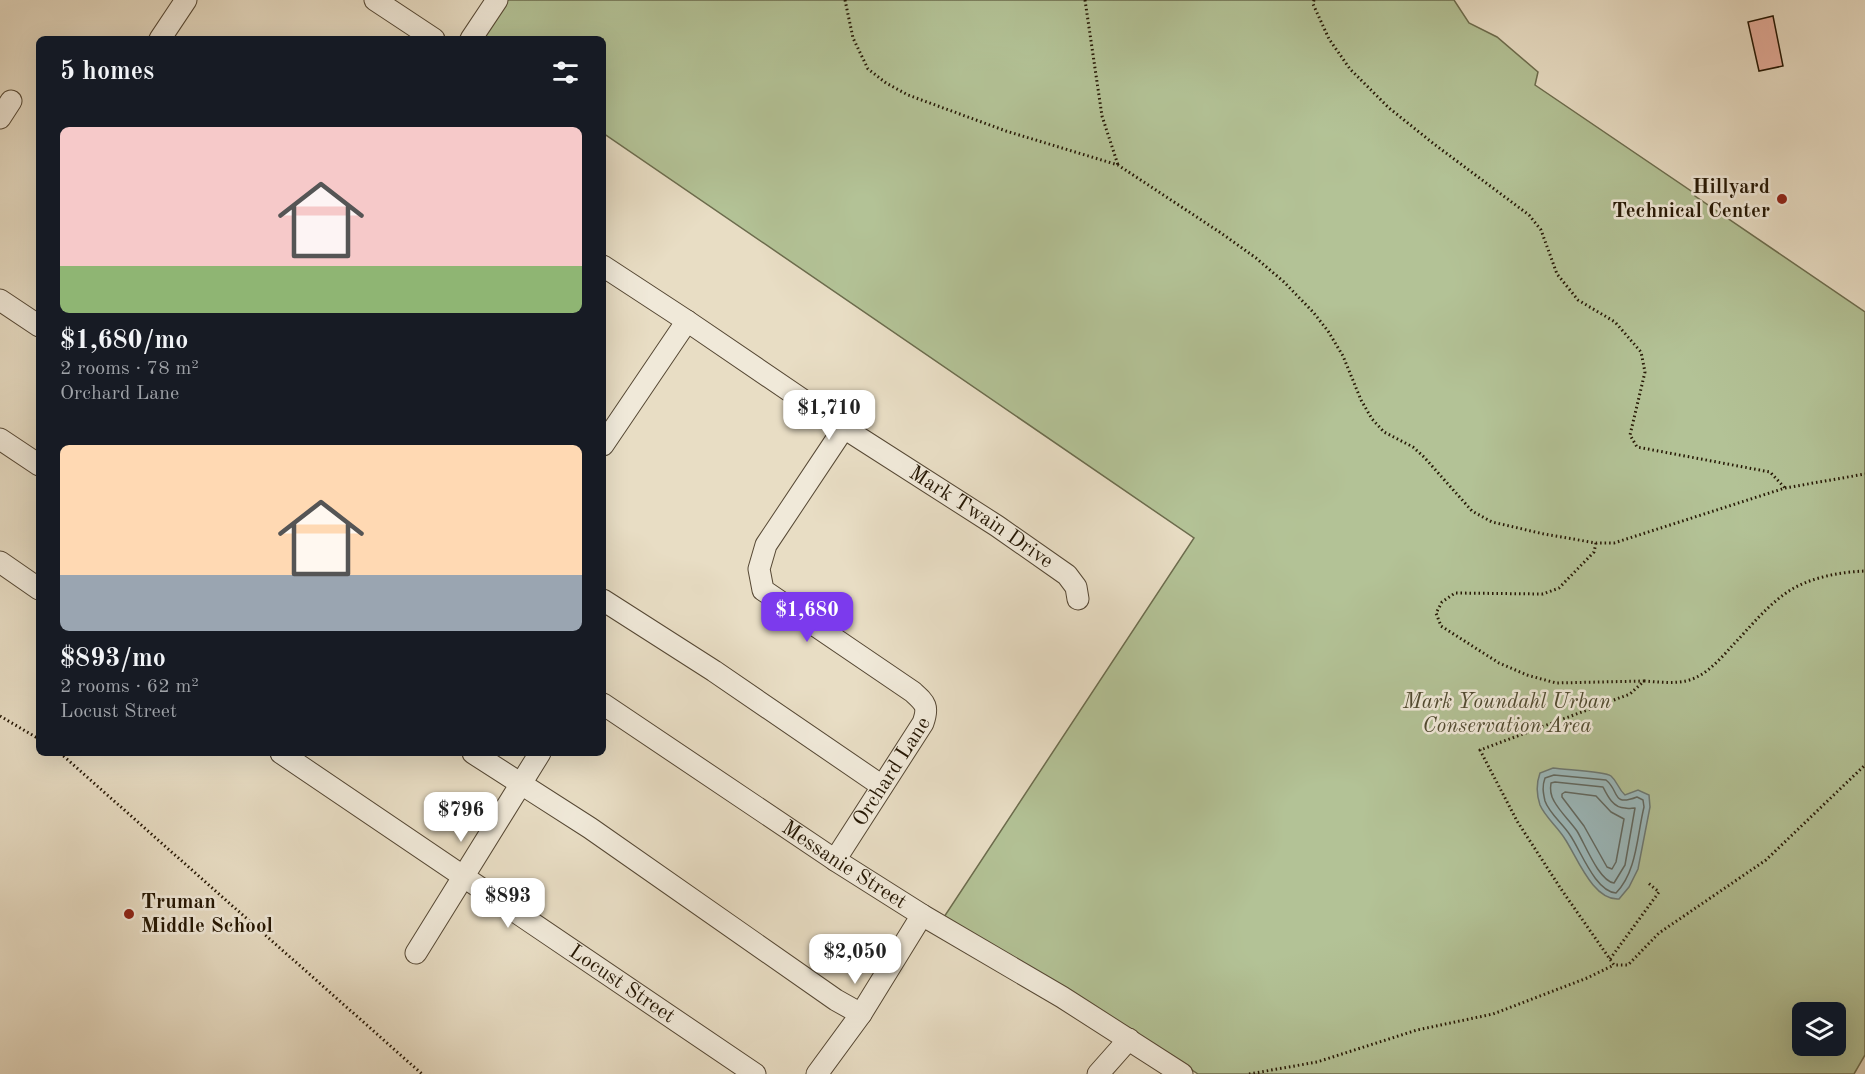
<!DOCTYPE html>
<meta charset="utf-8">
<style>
:root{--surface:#171b24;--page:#20242c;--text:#f1f3f6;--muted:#9ea1a6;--accent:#7c3aed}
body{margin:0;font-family:"Old Standard TT",serif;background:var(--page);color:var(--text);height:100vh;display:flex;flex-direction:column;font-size:22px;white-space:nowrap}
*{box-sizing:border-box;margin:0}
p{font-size:20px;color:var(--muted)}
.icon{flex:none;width:33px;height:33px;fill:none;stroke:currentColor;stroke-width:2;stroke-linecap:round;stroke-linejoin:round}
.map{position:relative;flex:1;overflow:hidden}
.side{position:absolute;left:36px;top:36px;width:570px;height:720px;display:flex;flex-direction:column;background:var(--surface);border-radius:9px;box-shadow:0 6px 24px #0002}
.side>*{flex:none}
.controls{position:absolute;left:1792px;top:1002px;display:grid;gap:12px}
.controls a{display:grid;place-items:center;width:54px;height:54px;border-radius:9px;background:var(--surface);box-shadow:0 6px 24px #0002;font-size:30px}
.price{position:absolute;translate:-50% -51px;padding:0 14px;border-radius:12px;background:#fff;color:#222;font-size:20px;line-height:39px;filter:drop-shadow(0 2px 3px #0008)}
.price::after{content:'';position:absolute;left:50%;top:36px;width:18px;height:14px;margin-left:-9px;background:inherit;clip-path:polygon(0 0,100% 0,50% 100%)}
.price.current{background:var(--accent);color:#fff}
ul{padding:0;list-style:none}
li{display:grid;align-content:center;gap:12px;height:318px;padding:0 24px}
li span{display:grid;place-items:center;height:186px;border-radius:9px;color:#555}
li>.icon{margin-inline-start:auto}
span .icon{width:108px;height:108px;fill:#fffc;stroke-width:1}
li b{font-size:26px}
h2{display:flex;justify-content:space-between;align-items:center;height:72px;padding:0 24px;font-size:26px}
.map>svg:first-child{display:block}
.green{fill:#b3c296;stroke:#6c6c4d;stroke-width:1.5;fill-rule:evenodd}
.water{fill:#9bbabe;stroke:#6c7974;stroke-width:1.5}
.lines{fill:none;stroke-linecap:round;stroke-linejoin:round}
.shore{stroke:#606861;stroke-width:1.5}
.building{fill:#e6ae9c;stroke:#251704;stroke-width:1.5}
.minor-casing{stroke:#564834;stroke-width:23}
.path{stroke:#251704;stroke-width:3;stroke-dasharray:1.5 3;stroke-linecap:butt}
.minor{stroke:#f0e9d9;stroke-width:21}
.poi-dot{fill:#8f2418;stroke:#f0e9d9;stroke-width:2}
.labels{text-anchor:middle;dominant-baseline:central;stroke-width:5;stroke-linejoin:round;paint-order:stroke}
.poi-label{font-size:21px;font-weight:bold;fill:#251704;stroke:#f0e9d9;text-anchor:end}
.street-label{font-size:21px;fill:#251704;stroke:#f0e9d9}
.park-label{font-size:21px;font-style:italic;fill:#504a30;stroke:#f0e9d9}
</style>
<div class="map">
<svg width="1865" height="1074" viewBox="0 0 1865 1074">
<rect width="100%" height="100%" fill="#e8ddc4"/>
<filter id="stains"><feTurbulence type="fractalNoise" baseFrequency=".00333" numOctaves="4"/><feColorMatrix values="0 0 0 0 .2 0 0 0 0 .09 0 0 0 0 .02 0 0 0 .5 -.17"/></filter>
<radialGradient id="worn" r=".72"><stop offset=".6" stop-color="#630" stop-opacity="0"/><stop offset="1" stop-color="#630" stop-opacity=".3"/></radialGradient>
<path class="green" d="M506,0h948l15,23 28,14 41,35 -3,13 159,108 1,3 170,116v743l-11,19h-656l-72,-48 -182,-109 250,-379 -591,-405v-94h-123zM1803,1012h33v34h-33z"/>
<path class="water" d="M1553,768c12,2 51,3 58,8 7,6 7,13 14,19l13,-5 11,5 1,12 -12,62 -9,18 -10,12c-26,2 -42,-42 -54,-60 -7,-12 -20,-22 -25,-34 -4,-12 -4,-21 0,-32z"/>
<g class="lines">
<path class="shore" d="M1554,775l52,5c14,11 5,27 31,17l6,3 1,7c-7,28 -7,65 -28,86 -21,-2 -35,-42 -46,-58 -7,-11 -21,-22 -25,-34 -2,-9 -3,-15 0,-23z
M1555,782l48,5c4,8 10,21 22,21 3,1 7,0 10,0l-10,57 -11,18c-15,-2 -29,-39 -37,-52 -7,-10 -17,-19 -23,-30 -3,-5 -4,-12 -3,-18z
M1565,792l31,4 15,16 13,7 -8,43 -4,7 -5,-2 -23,-41 -22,-29v-3z"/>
</g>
<path class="building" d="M1773,16l10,50 -24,5 -11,-49z"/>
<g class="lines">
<g class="minor-casing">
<g id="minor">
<path d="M375,0l59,39"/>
<path d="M160,39l26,-39"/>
<path d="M471,39l26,-39"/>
<path d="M0,118l11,-17"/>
<path id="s1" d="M603,266l84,55 157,107 153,98 70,49 9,12 2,12"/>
<path d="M0,300l39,26"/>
<path d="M0,439l39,26"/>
<path d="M603,445l84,-124"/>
<path d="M0,562l39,27"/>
<path d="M603,600l111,71 168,115"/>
<path id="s2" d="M603,704l232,156 87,55 140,82 120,77"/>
<path id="s3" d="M281,753l474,321"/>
<path d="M473,753l117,75 246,172 25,14"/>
<path id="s4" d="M835,860l88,-137c6,-17 2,-20 -10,-31l-150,-102 -4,-21 7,-24 78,-117"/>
<path d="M416,953l124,-200"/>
<path d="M817,1074l44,-60 61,-99"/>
<path d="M1098,1074l31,-35"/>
</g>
</g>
<path class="path" d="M845,0l8,38 15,31 18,14 22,12 98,36 112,34 103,68 35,25 28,24 29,30 15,19 15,25 18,44 11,19 12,13 29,15 11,10 48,54 20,11 52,12 52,9h18l171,-55 80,-14
M1085,0l17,116 16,49
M1314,0l-1,4 16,35 21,30 39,39 45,36 95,71 12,15 16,44 21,26 37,22 26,30 4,20 -15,63 7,12 133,25 15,16
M1596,543l-2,9 -35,36 -16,6 -88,-1 -13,9 -6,11 5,13 58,37 28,12 29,8 88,-2 -14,13 -150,56 37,71 44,68 53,76h14l31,-32 107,-73 99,-95
M1644,681c17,1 35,4 51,-3 15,-7 27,-21 38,-33 17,-18 33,-38 53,-52 21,-15 53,-21 79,-22
M0,716l39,23
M60,753l362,321
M1610,959l49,-67 -12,-10
M1249,1074l68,-12 100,-32 76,-16 94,-36 27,-13"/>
<use href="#minor" class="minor"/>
</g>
<g class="poi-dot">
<circle cx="1782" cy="199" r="6"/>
<circle cx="129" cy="914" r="6"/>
</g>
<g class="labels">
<g class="poi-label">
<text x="1770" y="187">Hillyard<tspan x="1770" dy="24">Technical Center</tspan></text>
<text x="141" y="902" text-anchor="start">Truman<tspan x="141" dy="24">Middle School</tspan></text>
</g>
<g class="street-label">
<text stroke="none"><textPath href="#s1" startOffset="454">Mark Twain Drive</textPath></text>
<text stroke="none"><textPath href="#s4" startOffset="105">Orchard Lane</textPath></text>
<text stroke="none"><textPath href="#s2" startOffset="290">Messanie Street</textPath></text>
<text stroke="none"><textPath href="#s3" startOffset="412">Locust Street</textPath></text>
</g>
<g class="park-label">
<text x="1507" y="702">Mark Youndahl Urban<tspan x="1507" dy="24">Conservation Area</tspan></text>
</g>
</g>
<rect width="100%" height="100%" filter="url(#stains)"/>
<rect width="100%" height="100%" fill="url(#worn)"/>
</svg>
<div class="controls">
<a><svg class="icon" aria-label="layers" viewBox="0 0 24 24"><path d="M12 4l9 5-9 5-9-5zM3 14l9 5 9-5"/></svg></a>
</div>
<b class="price" style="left:829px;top:441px">$1,710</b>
<b class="price current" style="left:807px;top:643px">$1,680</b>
<b class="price" style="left:461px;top:843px">$796</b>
<b class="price" style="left:508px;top:929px">$893</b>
<b class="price" style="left:855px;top:985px">$2,050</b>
<section class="side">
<h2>5 homes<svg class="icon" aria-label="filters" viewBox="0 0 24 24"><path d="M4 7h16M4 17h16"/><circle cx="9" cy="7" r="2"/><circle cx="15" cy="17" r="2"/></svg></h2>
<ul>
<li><span style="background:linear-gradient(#f6c9c9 75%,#8fb573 0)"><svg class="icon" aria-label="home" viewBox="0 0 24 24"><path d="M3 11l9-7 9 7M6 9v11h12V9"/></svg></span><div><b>$1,680/mo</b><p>2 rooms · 78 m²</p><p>Orchard Lane</p></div></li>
<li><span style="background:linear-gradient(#ffd9b3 70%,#9aa5b1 0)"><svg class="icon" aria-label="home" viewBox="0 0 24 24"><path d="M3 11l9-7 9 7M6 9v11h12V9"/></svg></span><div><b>$893/mo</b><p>2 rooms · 62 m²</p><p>Locust Street</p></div></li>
</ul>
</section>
</div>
